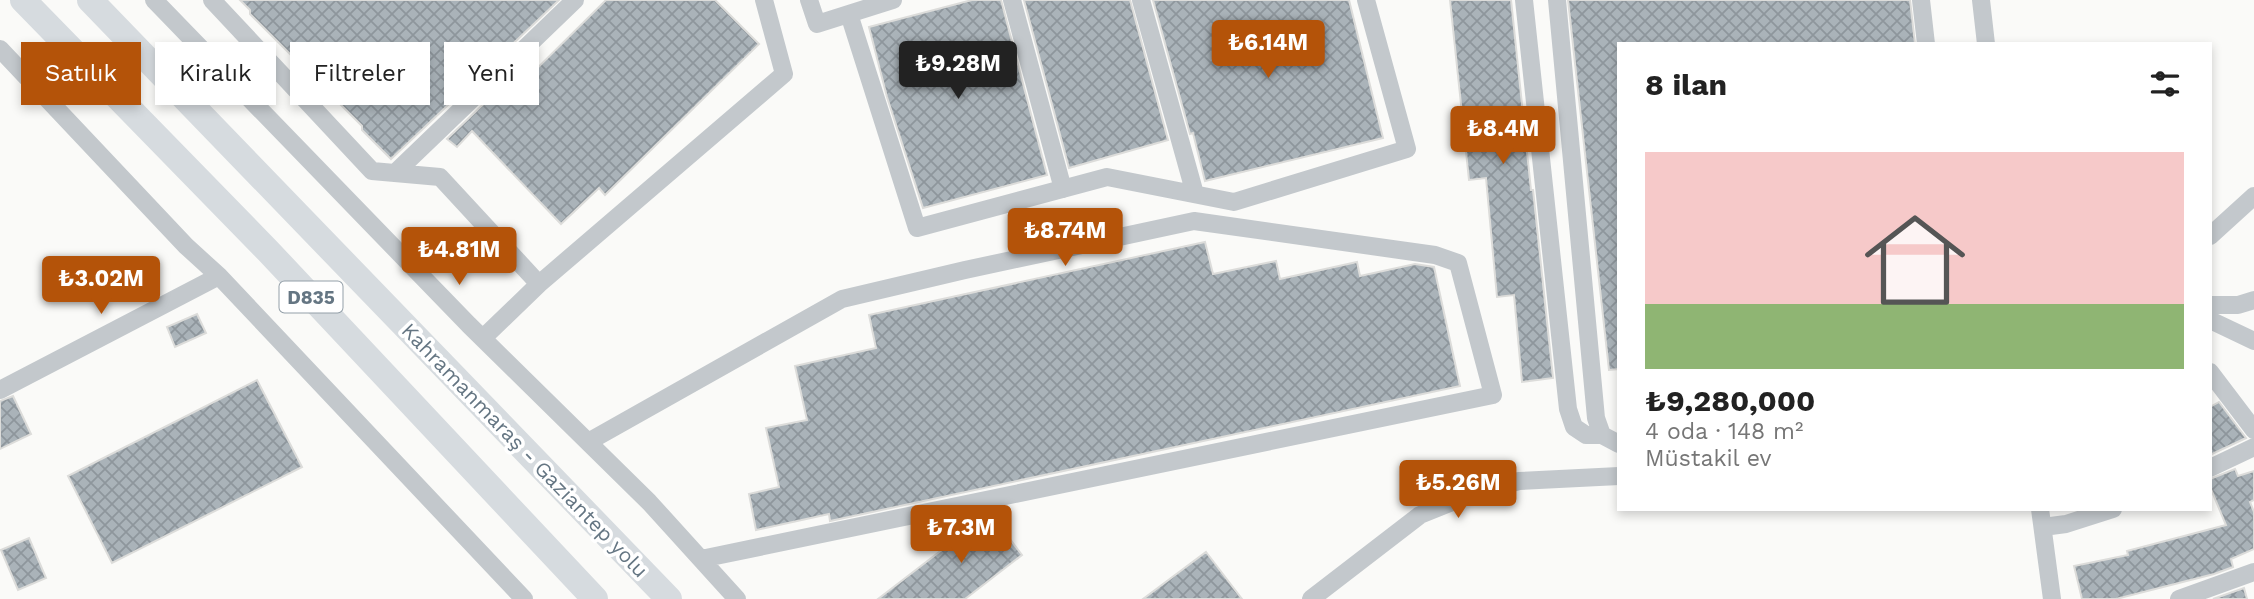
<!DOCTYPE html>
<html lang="tr">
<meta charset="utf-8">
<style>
:root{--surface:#fff;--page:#f2f2f2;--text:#222;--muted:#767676;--line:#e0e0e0;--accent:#b45309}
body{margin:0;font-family:"Work Sans",sans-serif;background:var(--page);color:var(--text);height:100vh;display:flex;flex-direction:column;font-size:26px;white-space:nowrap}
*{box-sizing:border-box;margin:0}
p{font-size:23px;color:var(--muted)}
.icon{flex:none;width:38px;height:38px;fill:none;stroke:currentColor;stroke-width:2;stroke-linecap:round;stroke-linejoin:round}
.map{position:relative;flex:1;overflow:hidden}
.drawer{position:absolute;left:1617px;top:42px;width:595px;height:469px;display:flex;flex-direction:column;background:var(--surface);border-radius:0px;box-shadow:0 4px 10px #0003}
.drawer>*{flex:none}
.top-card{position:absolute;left:21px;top:42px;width:665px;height:63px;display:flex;gap:14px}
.price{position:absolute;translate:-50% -60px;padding:0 16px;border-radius:7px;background:var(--accent);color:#fff;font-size:23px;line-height:46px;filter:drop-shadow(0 2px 4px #0008)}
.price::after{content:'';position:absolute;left:50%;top:42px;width:21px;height:16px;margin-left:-10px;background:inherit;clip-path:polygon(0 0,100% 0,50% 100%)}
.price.active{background:#222;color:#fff}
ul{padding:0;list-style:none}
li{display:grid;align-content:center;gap:14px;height:371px;padding:0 28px}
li+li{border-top:2px solid var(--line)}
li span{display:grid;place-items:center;height:217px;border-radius:0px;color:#555}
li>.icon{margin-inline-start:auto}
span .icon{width:126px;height:126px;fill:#fffc;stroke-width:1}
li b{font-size:30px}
h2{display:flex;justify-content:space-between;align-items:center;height:84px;padding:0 28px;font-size:30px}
.tag{padding:0 24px;border-radius:0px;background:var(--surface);box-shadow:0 4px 10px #0003;font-size:24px;line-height:63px}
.tag.active{background:var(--accent);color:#fff}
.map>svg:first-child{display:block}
.building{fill:url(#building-cross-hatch);stroke:#dcdcda;stroke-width:2}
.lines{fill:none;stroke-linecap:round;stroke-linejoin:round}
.minor{stroke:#c3c8cc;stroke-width:18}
.highway{stroke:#d6dbdf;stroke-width:26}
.labels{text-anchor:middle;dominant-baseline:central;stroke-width:7;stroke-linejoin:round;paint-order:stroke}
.shield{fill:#fff;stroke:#939fa8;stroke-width:2}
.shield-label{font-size:19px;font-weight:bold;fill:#657683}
.street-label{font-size:21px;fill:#657683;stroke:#fff}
</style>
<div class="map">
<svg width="2254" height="599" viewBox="0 0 2254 599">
<defs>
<pattern id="building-cross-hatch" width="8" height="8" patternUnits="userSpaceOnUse" patternTransform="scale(1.75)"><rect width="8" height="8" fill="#aab3b9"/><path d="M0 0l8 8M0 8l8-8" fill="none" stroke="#8e969c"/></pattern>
</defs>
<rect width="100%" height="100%" fill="#fafaf8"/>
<path class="building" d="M240,0h319l-168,159 -29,-29v-4l-112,-112v-4z
M606,0h109l44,44 -154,151 -6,-7 -38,36 -89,-93 -15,16 -10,-8 47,-45 8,9z
M972,0h29l46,175 -124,33 -36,-111 -18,-70z
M1024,0h106l38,140 -99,28z
M1153,0h196l34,138 -178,43 -12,-48 -3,1z
M1450,0h61l20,190h2l20,188 -31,4 -8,-87 -17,2 -11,-119 -17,2z
M1568,0h342l5,44h-296v325l-10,1z
M1205,242l8,32 63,-13 4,18 77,-17 3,14 55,-12 19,3 26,119 -630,135 -1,-7 -73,16 -7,-36 30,-7 -13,-59 41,-8 -12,-54 81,-18 -7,-33z
M197,314l9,19 -31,14 -8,-20z
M257,380l45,87 -190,96 -44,-87z
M13,396l18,38 -31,15v-48z
M2219,402l27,36 -36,17v-48z
M2235,469l3,7 16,-5v29l-4,2 4,10v37l-23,10 2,8 -19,7 -98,25h-34l-8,-33 54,-11 -1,-4 99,-26 -16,-38v-8z
M990,513l32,42 -57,44h-87z
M29,538l17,40 -28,12 -17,-40z
M1206,552l36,47h-99z
M2244,588l3,11h-34z"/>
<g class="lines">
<path class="minor" d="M154,0l315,325 180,177 88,97
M212,0l160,171 68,6 99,107
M809,0l8,24 76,-24
M1012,0l51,189
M1141,0l54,194
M1524,0l44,409 6,18 12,8h16
M1557,0l39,418 6,17 17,9
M1921,0l5,44
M1981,0l5,44
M849,14l68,214 190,-51 127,25 173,-53 -41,-149
M0,49l186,197 33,30 305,323
M395,173l180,-173
M2210,236l44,-40
M2210,305h28l16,-5
M2210,320l44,21
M483,338l56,-54 245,-210 -20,-74
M2210,372l44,58
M0,390l219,-114
M588,442l254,-143 123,-29 229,-49 241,34 23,8 35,132 -792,164
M2210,468l44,-21
M2040,509l12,90
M2043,527l23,-3 47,-15
M1311,599l109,-84 52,-21 47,-13 100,-5
M2179,599l75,-27"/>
<path class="highway" d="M23,0l245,251 327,348
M90,0l579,599"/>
</g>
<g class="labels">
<rect class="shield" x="279.5" y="281.5" width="63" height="31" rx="5"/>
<g class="shield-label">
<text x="311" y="297">D835</text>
</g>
<g class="street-label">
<text transform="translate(525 450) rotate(46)">Kahramanmaraş - Gaziantep yolu</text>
</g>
</g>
</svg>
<b class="price" style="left:1268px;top:80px">₺6.14M</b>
<b class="price active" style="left:958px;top:101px">₺9.28M</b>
<b class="price" style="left:1503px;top:166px">₺8.4M</b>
<b class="price" style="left:1065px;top:268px">₺8.74M</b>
<b class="price" style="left:459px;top:287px">₺4.81M</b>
<b class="price" style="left:101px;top:316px">₺3.02M</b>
<b class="price" style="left:1458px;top:520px">₺5.26M</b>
<b class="price" style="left:961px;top:565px">₺7.3M</b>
<div class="top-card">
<a class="tag active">Satılık</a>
<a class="tag">Kiralık</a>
<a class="tag">Filtreler</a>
<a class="tag">Yeni</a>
</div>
<section class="drawer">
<h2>8 ilan<svg class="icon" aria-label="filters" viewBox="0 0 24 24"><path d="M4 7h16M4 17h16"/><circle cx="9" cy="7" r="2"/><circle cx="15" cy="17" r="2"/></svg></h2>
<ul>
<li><span style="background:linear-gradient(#f6c9c9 70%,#8fb573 0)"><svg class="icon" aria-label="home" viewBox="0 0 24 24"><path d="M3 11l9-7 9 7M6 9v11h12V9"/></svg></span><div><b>₺9,280,000</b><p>4 oda · 148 m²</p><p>Müstakil ev</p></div></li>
</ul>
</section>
</div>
